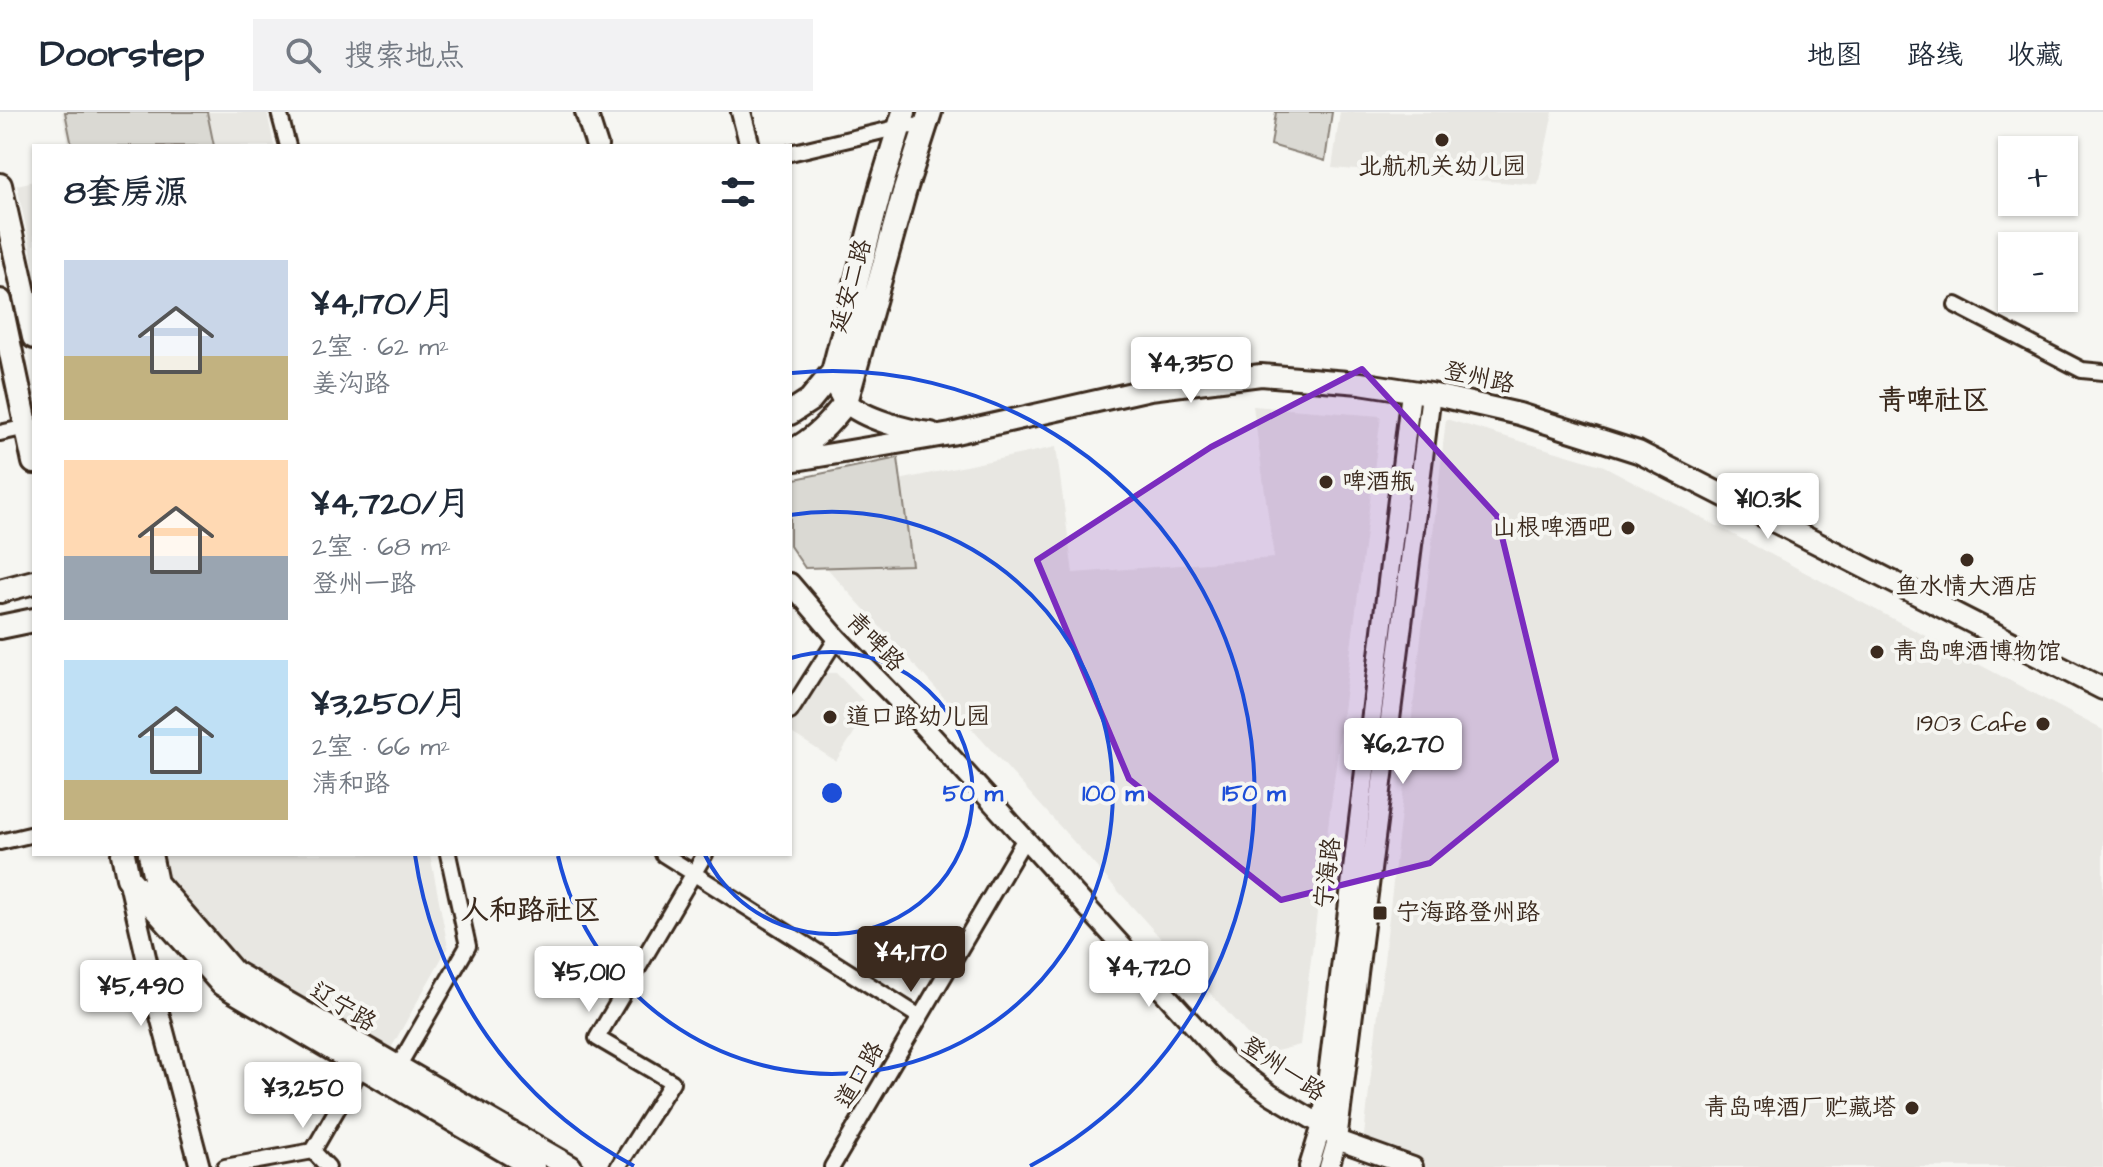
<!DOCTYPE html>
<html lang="zh">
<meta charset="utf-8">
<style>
:root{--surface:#fff;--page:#f2f2f3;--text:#1f2937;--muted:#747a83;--line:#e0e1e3;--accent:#3b2a1e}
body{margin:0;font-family:"Architects Daughter","LXGW WenKai TC",sans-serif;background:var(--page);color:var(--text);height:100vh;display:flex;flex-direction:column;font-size:30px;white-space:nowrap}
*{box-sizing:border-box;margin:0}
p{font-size:26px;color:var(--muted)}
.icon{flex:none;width:44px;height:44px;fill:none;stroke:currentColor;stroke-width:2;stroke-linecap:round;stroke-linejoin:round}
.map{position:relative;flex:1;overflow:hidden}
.side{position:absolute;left:32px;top:32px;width:760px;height:712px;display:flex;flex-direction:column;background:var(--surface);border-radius:0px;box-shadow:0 2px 6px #0004}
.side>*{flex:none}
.fabs{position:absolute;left:1998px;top:24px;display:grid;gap:16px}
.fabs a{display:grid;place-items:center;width:80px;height:80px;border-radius:0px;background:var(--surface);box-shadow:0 2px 6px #0004;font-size:40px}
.price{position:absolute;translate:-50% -68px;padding:0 18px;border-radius:8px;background:#fff;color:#222;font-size:26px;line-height:52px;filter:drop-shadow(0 2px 4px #0008)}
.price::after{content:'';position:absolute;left:50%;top:48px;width:24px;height:18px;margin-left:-12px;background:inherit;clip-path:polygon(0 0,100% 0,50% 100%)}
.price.current{background:var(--accent);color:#fff}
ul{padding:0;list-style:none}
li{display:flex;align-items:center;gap:24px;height:200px;padding:0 32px}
li span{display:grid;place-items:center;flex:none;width:224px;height:160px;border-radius:0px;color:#555}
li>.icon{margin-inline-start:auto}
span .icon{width:96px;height:96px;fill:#fffc;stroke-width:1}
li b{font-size:34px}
h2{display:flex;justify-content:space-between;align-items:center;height:96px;padding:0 32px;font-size:34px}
header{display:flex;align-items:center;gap:48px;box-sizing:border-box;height:112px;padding:0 40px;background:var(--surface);border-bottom:2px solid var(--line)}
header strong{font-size:38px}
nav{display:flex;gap:44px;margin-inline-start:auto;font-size:28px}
.search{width:560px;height:72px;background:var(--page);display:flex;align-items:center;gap:20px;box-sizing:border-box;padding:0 28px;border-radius:0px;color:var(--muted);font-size:30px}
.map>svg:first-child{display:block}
.built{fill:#e8e7e2}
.green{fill:#dad9d3;stroke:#8a8278;stroke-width:2}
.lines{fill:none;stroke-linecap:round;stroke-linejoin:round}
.minor-casing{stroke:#3b2a1e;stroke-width:20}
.tertiary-casing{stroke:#3b2a1e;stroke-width:24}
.secondary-casing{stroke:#3b2a1e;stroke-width:26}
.primary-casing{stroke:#3b2a1e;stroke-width:28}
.minor{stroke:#f6f6f2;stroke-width:14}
.tertiary{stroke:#f6f6f2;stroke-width:18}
.secondary{stroke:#f6f6f2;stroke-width:20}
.primary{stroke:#f6f6f2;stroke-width:22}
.marked{fill:#7b2cbf;fill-opacity:0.2;stroke:#7b2cbf;stroke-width:6;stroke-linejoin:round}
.ring{fill:none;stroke:#1d4ed8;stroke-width:4}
.poi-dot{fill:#3b2a1e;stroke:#f6f6f2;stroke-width:3}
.labels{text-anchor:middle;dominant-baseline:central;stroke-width:8;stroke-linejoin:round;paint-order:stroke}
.poi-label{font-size:24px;fill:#3b2a1e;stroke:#f6f6f2;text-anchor:start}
.street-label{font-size:24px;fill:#3b2a1e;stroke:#f6f6f2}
.quarter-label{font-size:28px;font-weight:bold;fill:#3b2a1e;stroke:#f6f6f2}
.centre{fill:#1d4ed8;stroke:#f6f6f2;stroke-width:4}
.ring-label{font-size:24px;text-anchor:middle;font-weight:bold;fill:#1d4ed8;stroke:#f6f6f2;stroke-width:8;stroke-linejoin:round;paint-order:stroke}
</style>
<header>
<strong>Doorstep</strong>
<div class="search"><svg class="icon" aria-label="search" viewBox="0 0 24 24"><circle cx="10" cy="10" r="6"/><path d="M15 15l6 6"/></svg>搜索地点</div>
<nav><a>地图</a><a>路线</a><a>收藏</a></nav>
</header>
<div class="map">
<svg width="2103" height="1055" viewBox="0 0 2103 1055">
<rect width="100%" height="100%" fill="#f6f6f2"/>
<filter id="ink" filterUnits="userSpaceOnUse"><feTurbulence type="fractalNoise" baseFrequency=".0125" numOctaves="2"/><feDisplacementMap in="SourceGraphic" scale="16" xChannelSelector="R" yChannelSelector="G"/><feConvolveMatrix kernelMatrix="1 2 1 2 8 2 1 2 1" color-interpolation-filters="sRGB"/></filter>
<g filter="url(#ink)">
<path class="built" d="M62,0h205l7,34h-205z
M1340,0h213l-15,73 -206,-17z
M34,69v85l-17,-81z
M1253,294l128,10 -81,629 -35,9 -475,-527v-24l266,-56 17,126 201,-15z
M1446,307l158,47 499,264v437h-683l-57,-23z
M824,561h12l34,35 -34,53 -46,-29v-7l28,-46z
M159,742h271l18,93 -63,112 -150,-92 -70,-88z"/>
<path class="green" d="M65,0h142l7,34h-142z
M1276,0h56l-7,49 -54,-16z
M898,346l14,107 -107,3 -15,-22v-66z"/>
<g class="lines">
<g class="minor-casing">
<path id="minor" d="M279,0l9,34
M790,41l110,-26 26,-2
M1956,193l126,65 21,2
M0,321l27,-6
M790,600l47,-74
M0,730l34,-8
M663,742l257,163
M395,960l73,-126 -20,-92
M313,1039l15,16
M225,1055l88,-16 49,-85
M618,1055l54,-85 -75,-44 108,-184
M832,1055l192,-327"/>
</g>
<g class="tertiary-casing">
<path id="tertiary" d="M741,0l9,34
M790,471l47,55 86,88 303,335 44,33 52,31 15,15 76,27
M128,766l29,127 43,162
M1309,1055l13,-42 89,-733
M1329,1055l8,-27 94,-746"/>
</g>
<g class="secondary-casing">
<path id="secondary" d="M586,0l11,34
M833,260c2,11 4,21 13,30 17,16 62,29 85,31
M790,349l161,-27 199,-45 111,-14 99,8 71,11 88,20 119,38 465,237"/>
</g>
<g class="primary-casing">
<path id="primary" d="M0,73l34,152
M0,189l34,161
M790,301l20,-13 23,-28 48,-185 23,-75
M790,340c24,-12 40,-29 56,-50l58,-209 26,-81
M0,479l34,-9
M0,515l34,-7
M123,742l5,24 94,106 311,183
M150,742l6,29 77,89 337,195"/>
</g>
<use href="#minor" class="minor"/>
<use href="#tertiary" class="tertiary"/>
<use href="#secondary" class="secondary"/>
<use href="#primary" class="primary"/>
</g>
</g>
<path class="marked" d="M1362,257l135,147 59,244 -126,103 -149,37 -152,-121 -92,-219 174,-113z"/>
<g class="ring">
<path d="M791 546A141 141 0 1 1 705 743"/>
<path d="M790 403A281 281 0 1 1 558 744"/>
<path d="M634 1054A422 422 0 0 1 415 743M792 261A422 422 0 0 1 1030 1054"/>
</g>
<g class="poi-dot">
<circle cx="1442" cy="28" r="8"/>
<circle cx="1326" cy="370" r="8"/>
<circle cx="1628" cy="416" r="8"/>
<circle cx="1967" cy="448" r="8"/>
<circle cx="1877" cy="540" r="8"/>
<circle cx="830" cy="605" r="8"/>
<circle cx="2043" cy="612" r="8"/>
<rect x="1372" y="793" width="16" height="16" rx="4"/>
<circle cx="1912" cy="996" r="8"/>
</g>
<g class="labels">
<g class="poi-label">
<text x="1442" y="55" text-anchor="middle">北航机关幼儿园</text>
<text x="1342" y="370">啤酒瓶</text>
<text x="1612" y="416" text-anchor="end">山根啤酒吧</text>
<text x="1967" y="475" text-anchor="middle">鱼水情大酒店</text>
<text x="1893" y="540">青岛啤酒博物馆</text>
<text x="846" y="605">道口路幼儿园</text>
<text x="2027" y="612" text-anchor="end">1903 Cafe</text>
<text x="1396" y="801">宁海路登州路</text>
<text x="1896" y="996" text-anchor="end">青岛啤酒厂贮藏塔</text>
</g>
<g class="street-label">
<text transform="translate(851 174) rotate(-74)">延安二路</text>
<text transform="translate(1479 266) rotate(12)">登州路</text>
<text transform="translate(875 530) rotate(46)">青啤路</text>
<text transform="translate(1328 761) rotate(-83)">宁海路</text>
<text transform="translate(343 895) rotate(31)">辽宁路</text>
<text transform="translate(1283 957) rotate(34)">登州一路</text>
<text transform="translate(860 963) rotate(-60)">道口路</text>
</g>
<g class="quarter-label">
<text x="1934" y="288">青啤社区</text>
<text x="531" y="798">人和路社区</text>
</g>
</g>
<circle cx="832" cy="681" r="12" class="centre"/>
<g class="ring-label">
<text x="973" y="689">50 m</text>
<text x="1113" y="689">100 m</text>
<text x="1254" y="689">150 m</text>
</g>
</svg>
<div class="fabs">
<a>+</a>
<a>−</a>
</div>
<b class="price" style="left:1191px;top:293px">¥4,350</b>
<b class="price" style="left:1768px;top:429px">¥10.3K</b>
<b class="price" style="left:1403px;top:674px">¥6,270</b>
<b class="price current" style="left:911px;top:882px">¥4,170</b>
<b class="price" style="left:1149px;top:897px">¥4,720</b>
<b class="price" style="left:589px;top:902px">¥5,010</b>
<b class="price" style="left:141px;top:916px">¥5,490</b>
<b class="price" style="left:303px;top:1018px">¥3,250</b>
<section class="side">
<h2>8套房源<svg class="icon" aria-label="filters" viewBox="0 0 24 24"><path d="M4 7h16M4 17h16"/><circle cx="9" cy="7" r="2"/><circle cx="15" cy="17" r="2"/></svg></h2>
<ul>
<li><span style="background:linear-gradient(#c9d6e8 60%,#c2b280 0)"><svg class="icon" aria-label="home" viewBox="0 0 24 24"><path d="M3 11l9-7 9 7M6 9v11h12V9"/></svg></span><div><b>¥4,170/月</b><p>2室 · 62 m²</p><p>姜沟路</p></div></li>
<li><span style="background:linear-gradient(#ffd9b3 60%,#9aa5b1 0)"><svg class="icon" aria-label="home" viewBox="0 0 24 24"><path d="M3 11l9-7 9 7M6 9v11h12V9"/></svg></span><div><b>¥4,720/月</b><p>2室 · 68 m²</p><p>登州一路</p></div></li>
<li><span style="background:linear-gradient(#bfe0f5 75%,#c2b280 0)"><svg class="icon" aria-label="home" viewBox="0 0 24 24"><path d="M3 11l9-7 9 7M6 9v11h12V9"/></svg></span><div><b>¥3,250/月</b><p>2室 · 66 m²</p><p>清和路</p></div></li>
</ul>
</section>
</div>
